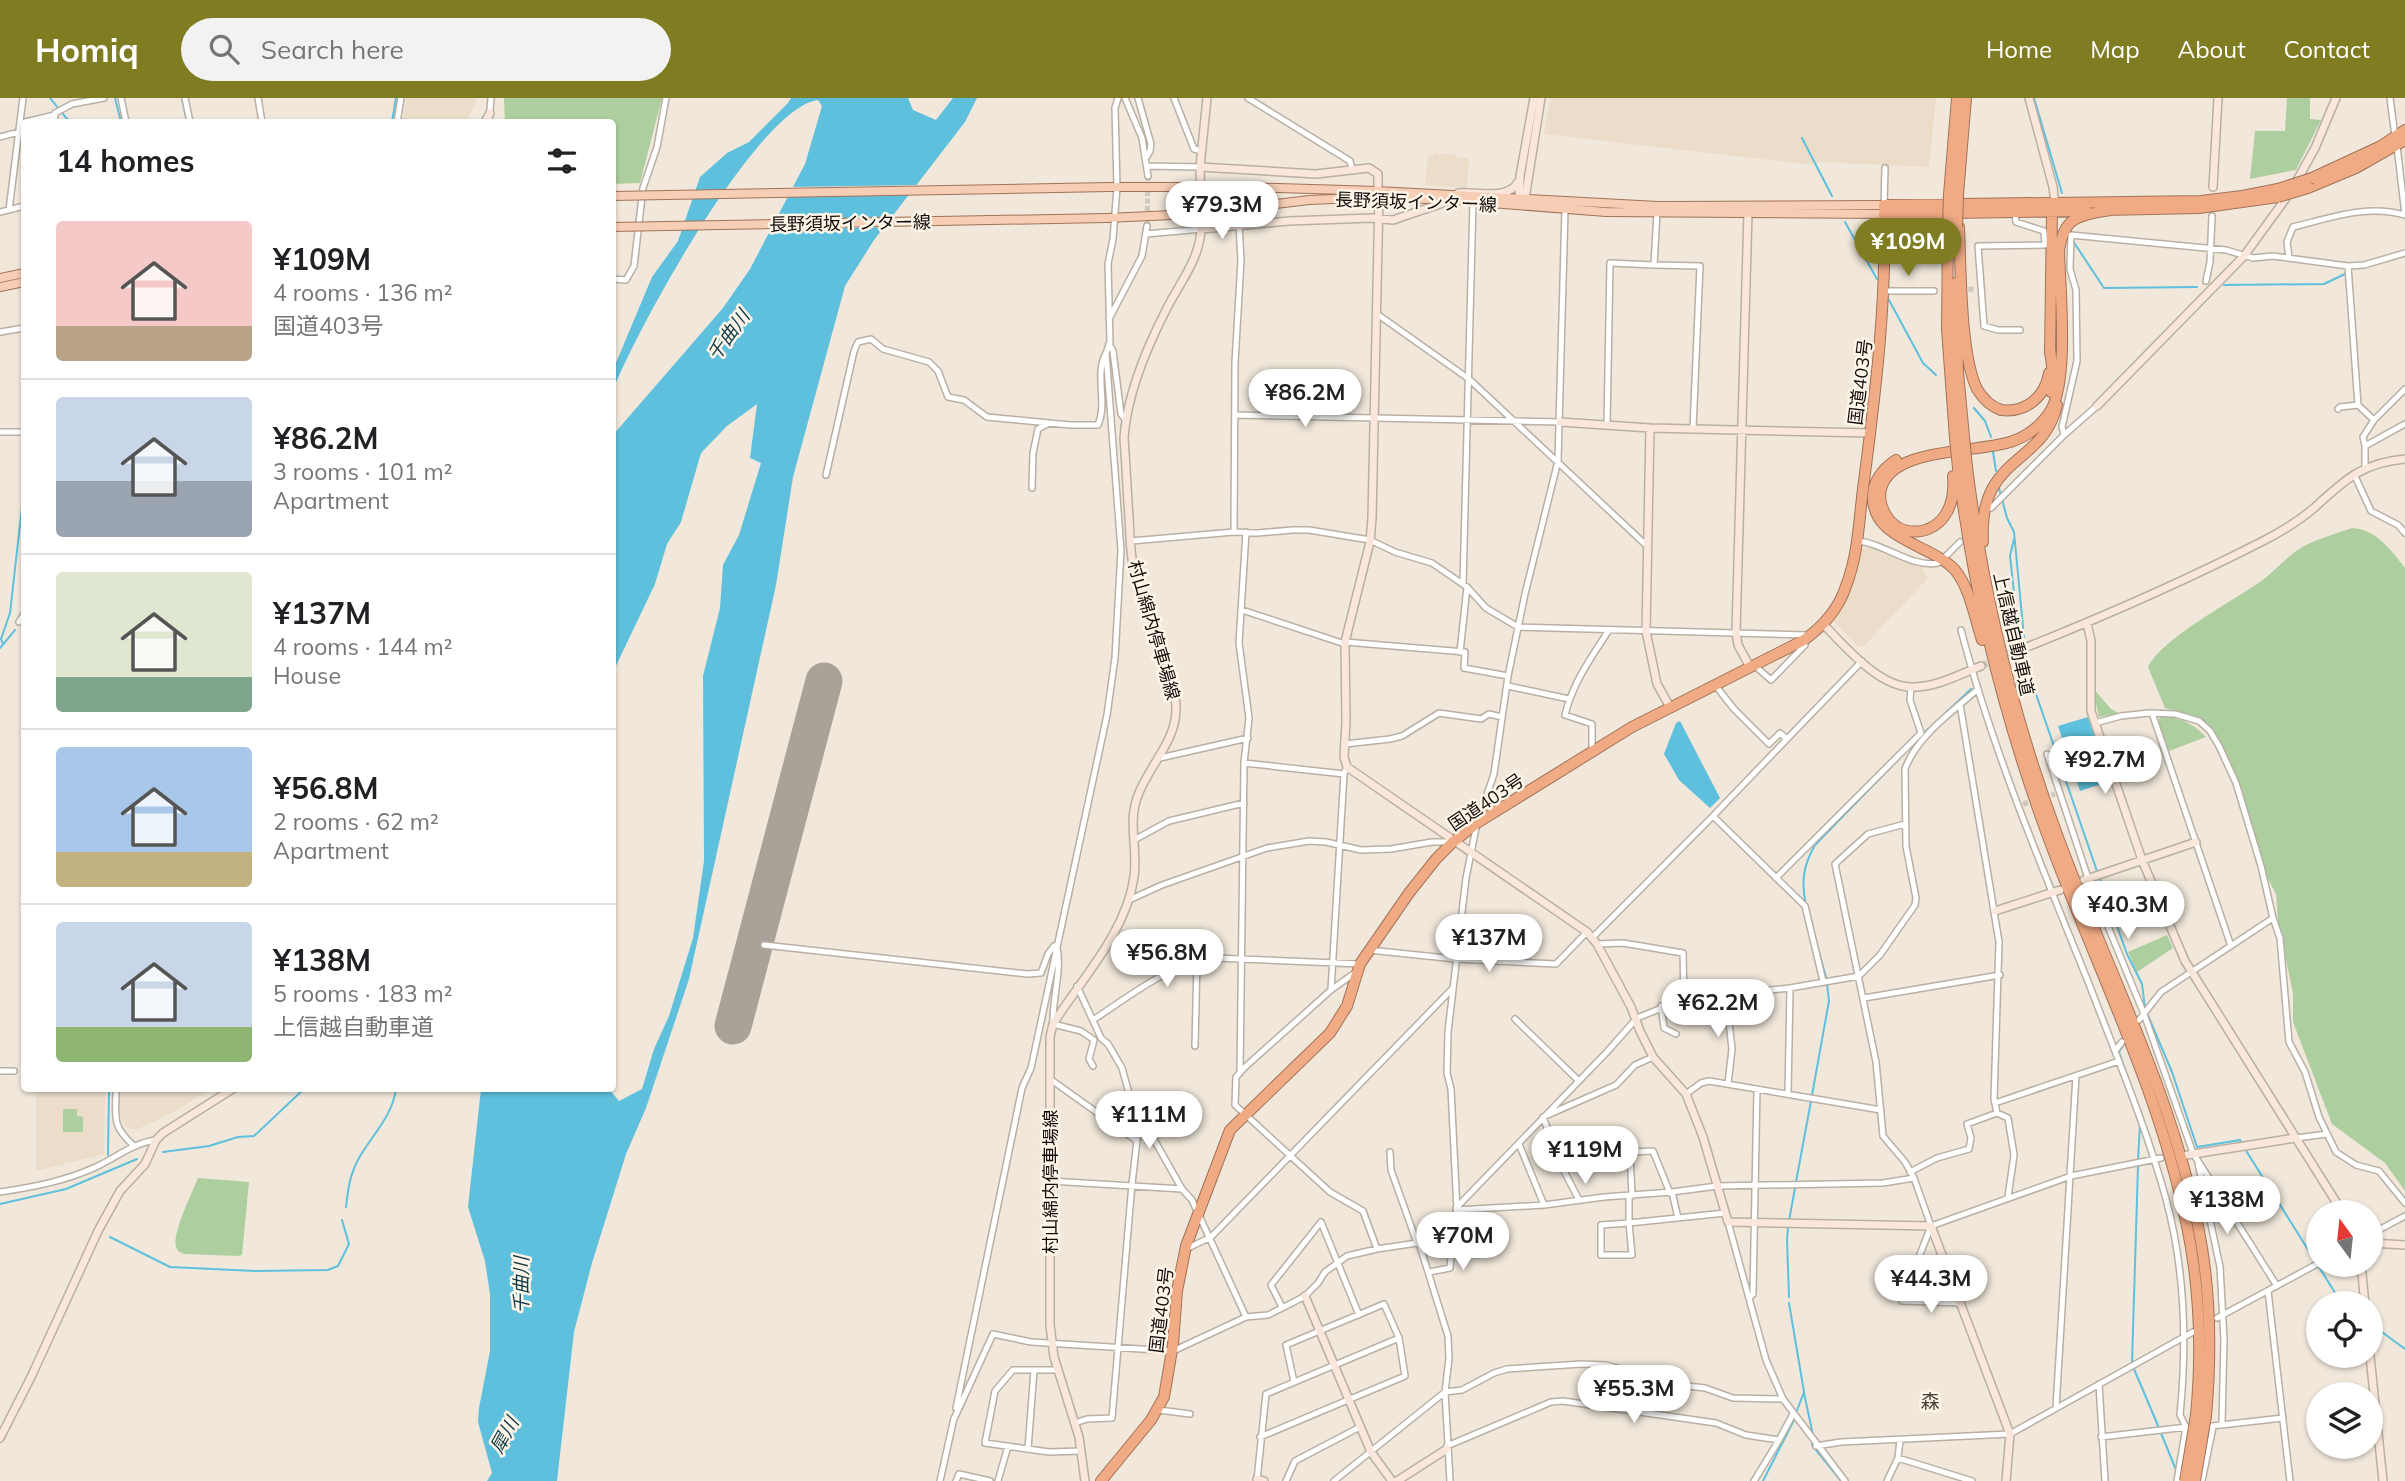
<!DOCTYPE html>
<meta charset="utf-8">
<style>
:root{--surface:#fff;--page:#f2f2f2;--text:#202124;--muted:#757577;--line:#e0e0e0;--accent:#807c22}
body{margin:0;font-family:Mulish,"Noto Sans JP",sans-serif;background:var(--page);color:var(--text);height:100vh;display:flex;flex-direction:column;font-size:26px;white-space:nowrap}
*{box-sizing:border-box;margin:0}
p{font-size:23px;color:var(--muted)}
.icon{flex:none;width:38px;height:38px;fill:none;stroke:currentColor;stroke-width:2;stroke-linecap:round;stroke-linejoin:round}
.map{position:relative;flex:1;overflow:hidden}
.sheet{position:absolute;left:21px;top:21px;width:595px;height:973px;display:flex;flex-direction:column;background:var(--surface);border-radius:7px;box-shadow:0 2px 5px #0004}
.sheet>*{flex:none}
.needle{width:46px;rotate:345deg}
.buttons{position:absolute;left:2306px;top:1102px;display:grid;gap:14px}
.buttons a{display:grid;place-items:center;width:77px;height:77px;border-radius:50%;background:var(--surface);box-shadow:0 2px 5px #0004;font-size:35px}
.price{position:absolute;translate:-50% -60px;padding:0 16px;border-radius:24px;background:#fff;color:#222;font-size:23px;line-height:46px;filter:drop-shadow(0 2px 4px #0008)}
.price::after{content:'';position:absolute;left:50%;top:42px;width:21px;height:16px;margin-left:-10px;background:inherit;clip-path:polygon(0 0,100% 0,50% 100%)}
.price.active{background:var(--accent);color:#fff}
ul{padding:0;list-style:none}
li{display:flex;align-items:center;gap:21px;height:175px;padding:0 35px}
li+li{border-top:2px solid var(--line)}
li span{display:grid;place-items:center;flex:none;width:196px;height:140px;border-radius:7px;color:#555}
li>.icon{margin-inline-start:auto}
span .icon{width:84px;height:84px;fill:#fffc;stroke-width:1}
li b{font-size:30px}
h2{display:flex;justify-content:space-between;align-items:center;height:84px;padding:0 35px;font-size:30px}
header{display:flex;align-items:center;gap:42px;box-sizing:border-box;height:98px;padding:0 35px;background:var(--accent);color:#fff}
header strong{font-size:33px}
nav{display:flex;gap:38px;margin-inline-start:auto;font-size:24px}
.search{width:490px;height:63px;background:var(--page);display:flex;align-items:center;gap:18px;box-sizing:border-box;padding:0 24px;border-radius:38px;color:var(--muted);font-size:26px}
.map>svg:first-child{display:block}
.built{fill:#ebddca}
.green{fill:#adcfa0}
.water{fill:#5ec0dc}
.pier{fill:#f1e8db}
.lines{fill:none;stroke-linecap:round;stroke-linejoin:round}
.stream{stroke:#5ec0dc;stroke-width:2}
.runway{stroke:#a9a298;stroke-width:37}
.street-tunnel{stroke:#cfc7bc;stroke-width:5;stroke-dasharray:5 2.5;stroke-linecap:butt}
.secondary-tunnel{stroke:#cfc7bc;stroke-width:7;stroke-dasharray:7 3.5;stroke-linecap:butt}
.street-casing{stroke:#b8b0a4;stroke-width:8}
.secondary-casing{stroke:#b8b0a4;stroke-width:10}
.primary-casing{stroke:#a17359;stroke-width:10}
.highway-casing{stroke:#a17359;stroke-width:12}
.street{stroke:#fff;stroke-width:5}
.secondary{stroke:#fae6da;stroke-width:7}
.primary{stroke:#f6cdb5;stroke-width:8}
.highway{stroke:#f0ab84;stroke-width:10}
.primary-bridge-casing{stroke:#a17359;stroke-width:10;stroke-linecap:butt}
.highway-bridge-casing{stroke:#a17359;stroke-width:12;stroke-linecap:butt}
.primary-bridge{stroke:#f6cdb5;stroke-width:8}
.highway-bridge{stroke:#f0ab84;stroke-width:10}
.labels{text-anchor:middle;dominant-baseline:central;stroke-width:5;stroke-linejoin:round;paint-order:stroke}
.street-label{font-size:18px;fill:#0f0c09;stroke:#fef5e9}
.water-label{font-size:19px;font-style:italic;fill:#0e3b47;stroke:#fef5e9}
.neighbourhood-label{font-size:19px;fill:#463f35;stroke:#fef5e9}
</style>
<header>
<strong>Homiq</strong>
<div class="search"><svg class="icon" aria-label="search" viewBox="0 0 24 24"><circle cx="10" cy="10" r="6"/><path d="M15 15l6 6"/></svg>Search here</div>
<nav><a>Home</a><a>Map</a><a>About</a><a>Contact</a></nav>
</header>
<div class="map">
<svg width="2405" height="1383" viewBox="0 0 2405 1383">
<rect width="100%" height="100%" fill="#f1e8db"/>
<path class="built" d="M406,0h70v3l-9,19 -11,2h-54z
M1550,0h386l-7,68 -3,1 -105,-5 -16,2 -261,-30z
M1434,55l23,2v3h12l-2,30 -42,-3 3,-30 5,1z
M1865,450l18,2 39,18 6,10 -64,68 -6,1 -24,-25 1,-8 21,-38 5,-26z
M36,991h69l-1,65 -68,17z
M117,991h94l-35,22 -40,19 -10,-3 -9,-15z"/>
<path class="green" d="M504,0h158l-22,85 -27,1 -1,-62h-107z
M2287,0h23v21l11,1 -25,50 -46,9 5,-48h30z
M2352,430c24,1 40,23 53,40v623l-20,-28 -53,-39 -39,-102v-29l-15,-72 -2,-27 -15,-28 -43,-127 -21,-21 -32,-10 -17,-41c15,-30 86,-66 116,-88 14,-11 26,-26 42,-34 15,-7 31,-12 46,-17z
M2092,589l19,22 8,4 -20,4z
M2161,618c20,2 32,7 45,21l-37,14 -11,-30z
M2167,837l6,13 -36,24 -9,-20z
M63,1011h14v7l6,1v15h-20z
M198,1080l51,4 -7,73 -4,1 -54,-2c-4,-2 -6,-2 -8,-7 -4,-14 16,-54 22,-69z"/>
<path class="water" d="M791,0h117l5,12 23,10 17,-22h24l-12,24 -91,118 -29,46 -52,191 -17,108 -87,394 -43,129 -20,46 -34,109 -18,69 -17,149h-70l5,-8 -14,-51 1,-14 11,-57v-57l-5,-33 -17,-54 13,-118h128l10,12 23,-12 12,-40 15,-33 24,-78 11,-77 -1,-185 17,-68 3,-43 16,-30 22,-72 -11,-5 7,-54 -30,22 -26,27 -20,69 -14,22 -12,40 -42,88v-237l110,-127 27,-39 55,-105 17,-58 -4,-6c-61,8 -182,231 -205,290v-20l39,-93 26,-36 22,-64 27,-24 22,-11 39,-39z
M2088,619l22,64 -30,10 -22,-65z
M1680,623l40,77 -10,10 -31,-28 -15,-26 12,-31z"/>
<path class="pier" d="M920,87l-7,9 -129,3 5,-10z
M894,121l-6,8 -121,3 4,-8z"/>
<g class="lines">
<path class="stream" d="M50,0l8,10
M115,0l6,24
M182,0l5,24
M2034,0l28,95
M62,15l8,9
M392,24l4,-24
M1802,40l30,58
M1845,124l32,57
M2073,143l31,47 93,-1
M2224,187l100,-1 21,-10
M1889,202l34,63 13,12
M1974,310l11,13 6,16
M1993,354l3,19
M1999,390l8,30 7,14 10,105
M2014,441l-4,17 9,82
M21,526l3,-5
M3,546l-2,-5 9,-26 14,-124
M0,550l15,-18
M2025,557l2,13 71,206
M1937,623l34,-32
M2100,781l27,75 15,30 3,24
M1806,807c-5,-23 -3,-39 9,-60l113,-116
M1815,840l11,39
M2147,915l25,59 25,75 43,-7 2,4
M2123,948l-4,6 21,60
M1812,997l17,-94 -2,-17
M2245,1051l94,150 6,5
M163,1054l46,-6 29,-9 16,-1 51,-48
M108,1057l1,-67
M2138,1062l2,-36
M1796,1084l15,-81
M0,1106l66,-15 71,-30
M346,1109c2,-18 4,-33 13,-49 13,-23 34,-42 37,-70
M1789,1123l6,-33
M1788,1130l-1,12 2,57
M110,1139l60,30 85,4 73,-1 10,-4 11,-22 -7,-24
M1789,1205l15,89 -8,21
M2371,1226l34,25
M2132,1265l6,-197
M2134,1271l25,59
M1804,1295l9,42
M2161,1335l15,37
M1813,1342l-1,5 29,36
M1763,1383l31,-61"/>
<path class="runway" d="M733,928l91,-345"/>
<path class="street-tunnel" d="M1147,128l1,-50
M1961,192l13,-1
M2023,706l32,-10"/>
<path class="secondary-tunnel" d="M1981,568l31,-13"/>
<g class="street-casing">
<path id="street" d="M121,0l5,24
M185,0l5,24
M258,0l4,24
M1125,0l17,40 6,38
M1138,0l13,46 -1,7 -4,7
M1174,0l20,51 8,2
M1248,0l102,63 2,8
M2390,0l5,38
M25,24l30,-7
M54,24l1,-9 17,-9 32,-6
M397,24l4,-24
M489,24l2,-24
M0,39l19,-5
M2397,48l8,69
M1148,68l52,1
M1884,107l1,-37
M9,112l14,-112
M0,114l24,-6
M1657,115l-3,52 46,1 -7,162
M2015,115l1,9 28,9 1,14 -67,1 6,80 14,4h22
M1146,136l56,-5
M2289,160l-2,-16 6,-15c37,-9 74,-23 112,-12
M2348,168l10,139 16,15
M612,181l14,1 8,-14 9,-78 14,-41 9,-49
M2206,183l4,-19 2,-46
M1883,193h51
M1377,216l92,65 178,167
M1109,221l33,-63 5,-30
M0,234l24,-4
M1109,246l4,7 8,63 4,5
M2338,311l2,-2 18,-2
M1235,317l325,7
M1607,327l3,-162 44,2
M0,334h24
M2064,337l-2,-8 15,-66 -1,-71 -6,-21 1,-34 155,15 27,8 20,-2 75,10 16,-1 41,-12
M2365,348l-2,-9 11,-17 31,-31
M2365,370v-22l40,-22
M2354,376l17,37 27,14 7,8
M826,377l28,-124 4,-9 13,-3 12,10 46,13 9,9 10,26 16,3 23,17 83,8h28c10,-23 -4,-50 8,-72
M1032,390l1,-35 5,-24 11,-6
M1991,410l73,-73 33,-29
M1234,434l1,-169 6,-103 -2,-35
M1131,443l103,-9 23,1 35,-3h17l61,10 25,12 37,11 35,24 19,21 32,19 289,8
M1857,443c28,2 53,27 81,22
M1945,459l15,-15
M1463,486l10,-382
M1242,512l103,34
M19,524l5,-8
M1961,532c32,122 81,237 128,354 27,71 57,142 77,215 19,70 21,145 14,216l6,12 -9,54
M1345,544l120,10 -1,16 44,8
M1460,554l7,-65
M1754,567l17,15 34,-35 -1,-5
M1715,587l19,24 35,35 11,-11 7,6
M1508,588l61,13
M1960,606l39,238 -5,157 3,14 11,5 6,37 -6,42
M2152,615l79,233
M2095,625l26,-7 28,-3 26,1 24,7 11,10 9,15 17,37 25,83 12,52 7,20 9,104 16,30 14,45 17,35 20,13 23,6 26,32
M1345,646l45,-5 12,-3 37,-23 42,6 8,-5 13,3
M1592,654v-28l-27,-9c8,-33 26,-57 44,-85
M2047,656l41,124 56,136 49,139 84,133
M1160,660l88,-20
M1244,665l100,11
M1713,718l149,-155
M1905,726l-37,10 -33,30 41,198 7,74 22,26 9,16 17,48 -29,75 59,2
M1134,742l35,-19 75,-18
M1776,780l145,-145 -11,-33 1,-13
M1129,802l33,-15 105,-37 42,-7 17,1 35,8 30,-1 41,-7h21
M1592,840l121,-122 92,90 18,75
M1597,846l26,-1 60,10 1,46
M764,847l264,29 13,-1 7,-19 6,-8
M1057,849c5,24 -5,52 -4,77l28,7 13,9 -5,19 4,7
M1369,852l87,9 100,5 31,-32
M1356,874l-25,18 -87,78 -8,9 -1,28 95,87 33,19 14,38
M1077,888l24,52 7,6 14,24 8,29 52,92 10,11 54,117
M1331,892l13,-216 3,-7
M1726,897l6,54 -4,35
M1864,900l136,-23
M1661,908l3,22 12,6
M1515,921l64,62
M1093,922c37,-24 78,-58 123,-62l144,6
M2139,922l22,-28 112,-74
M1195,948l2,-86
M2115,953l7,-9
M0,973h14
M1240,975l4,-310 5,-45 -10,-75 7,-111
M1050,981l87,62
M116,990c0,29 -5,37 17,57
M1686,996l15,-11 8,-2 172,29
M1788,996l2,-106
M1995,1005l124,-42
M2296,1040l31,-4
M1519,1046l25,61
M1390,1054l1,18 26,73
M2198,1065l22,104 4,73 -2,84
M1910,1074l27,-14 32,-9 2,-11 -4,-14 30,-11
M1050,1083l132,8
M0,1094c34,-5 65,-11 96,-25 21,-10 37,-24 60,-27
M1672,1094l6,26
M1629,1098v27l96,-10
M1632,1098l-2,-44 23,-1 17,42
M1579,1102l-16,-31 -20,-52 73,-32 19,-20 18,-8
M1456,1110l150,-155 31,-35 47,-19 106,-11 69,-12 21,-21 35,-50 1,-7 -10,-52 -1,-77c12,-33 47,-57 73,-80
M1456,1112l88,-5 60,-8 68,-5 45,-6 166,-3 31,-5
M1728,1124l38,138 17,39 62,82
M1629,1125l3,32h-31v-30z
M1931,1128l140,-50 90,-18
M2371,1136l34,-18
M1419,1145l29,93 1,23 -4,33 5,89
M1186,1151l25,-12 242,-249
M1429,1174l21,-4 3,-33
M2268,1193l22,190
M1749,1200l4,-4 4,-205
M1282,1209l-11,-22 50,-63 38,93
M2217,1220l102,-55
M1058,1272h-45l-18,21 -10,52 64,9 32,-1
M2099,1286l6,97
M956,1310l66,-320 9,-20 76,-353 8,-57 6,-108 -15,-197 4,-11 -2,-78 5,-25 4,-52 -2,-79 3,-10
M2056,1310l20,-332
M1159,1312l31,4
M954,1321l39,-85 38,8 142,9 73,-34 22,-2 24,-12 13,-7 13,-13 7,-11 22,-16 30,-7 40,-6 19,-9 17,1 5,-4 -7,-142 -4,-16 1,-41 18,-154 11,-55 17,-49 14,-98 17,-82 33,-133 7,-251
M1075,1325l12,-4 25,-1 20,-234 8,-70
M2203,1329l80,-9
M1260,1339l145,-61 -6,-38 -15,-34 -98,41 8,37
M2101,1339l86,-10
M1447,1348l104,-44 12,-1 153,22 30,12 33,5 14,-26
M1816,1348l25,-4 169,-8 183,-102
M1028,1351l6,-79
M1898,1360l74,23
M1257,1382l9,-86 133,-56
M940,1383l14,-63
M956,1383l3,-7 31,7
M998,1383l10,-35
M1286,1383l9,-20 65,-34
M1334,1383l111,-89 17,-2 32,-17 13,-4 74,-5 25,1 41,11 14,7 44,5 28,10 50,1
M1754,1383l25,-41
M1887,1383l11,-23 2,-18
M2202,1383l11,-54"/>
</g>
<g class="secondary-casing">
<path id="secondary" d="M2029,0l24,89 2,16
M485,24l5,-9
M1200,69l116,7 53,-6 9,6v17
M2295,86l20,-36 21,-50
M2213,89l5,-89
M1458,95c18,-2 50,8 60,-11
M1379,99l-7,321 -2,24 -25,100 1,80 -2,35 3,10 240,165 10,12 34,63 9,24 13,26 33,37 17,43 25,85 203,4 79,208 -4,47
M1519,104l1,-26 14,-78
M1201,105l-1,-36 7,-69
M1522,105l3,-4 16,-101
M1748,115l-12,419 2,13 12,22
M1202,131l87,-8 83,-3 21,2 56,-19
M2097,308l147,-150 45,-62
M1560,324l90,6 220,5
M1650,330l-4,203 11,53 13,23
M2087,525l4,18v70l51,149 43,101 158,252
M1823,526c22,22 57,65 91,63 23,0 46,-13 67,-21
M2012,555c86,-34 171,-71 253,-113 17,-9 34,-19 49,-32 31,-28 47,-45 91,-49
M2084,782l112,-38
M1995,813l65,-21
M2187,1057l108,-17
M2371,1145l34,2
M2361,1167l4,39
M1305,1198l66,156 21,29
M2370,1258l13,125
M0,1340l32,-63 66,-144 22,-40 25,-27 11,-24 7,-7 71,-45
M1257,1381l7,2
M1085,1383l-6,-44 -25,-80 -4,-32v-288l3,-13c29,-46 73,-91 81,-147 4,-26 -6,-54 3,-79 10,-31 40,-56 39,-91 -2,-47 -30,-92 -42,-137 -4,-17 -4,-36 -5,-53 -2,-26 -3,-53 -5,-79 3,-44 22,-89 42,-128 15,-30 37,-54 35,-89
M1397,1383l50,-32"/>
</g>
<g class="primary-casing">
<path id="primary" d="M1207,88l171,5 280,15 226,-1
M1110,89h86
M1107,120l87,-4 115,-14 70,-3 73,3 154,12 279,2
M0,180l24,-5
M0,189l24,-5"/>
</g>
<g class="highway-casing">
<path id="highway" d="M2312,80l69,-32 24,-16
M2308,90l48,-20 49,-28
M1949,97l8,-97
M1958,97l8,-97
M2104,112l95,-2 79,-11
M1885,116l201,-3
M1948,128l-1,103 8,109
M1959,129c2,41 1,127 18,162 6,10 13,17 24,21 25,3 44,-13 48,-37
M1956,185l2,89 6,65
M2050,250l3,29 -2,15
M2050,256l2,-142 3,-9
M1896,362c-12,8 -22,19 -23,35 -2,45 57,48 82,75 15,18 20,49 27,70
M1967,369c16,128 47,252 92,373 50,134 119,265 143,408 9,56 9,112 4,168
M1958,370c16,129 47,253 92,374 47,127 110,250 137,384 13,63 15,126 9,189
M1953,378c1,12 0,25 -6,36 -13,24 -47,27 -61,3 -5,-8 -7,-17 -5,-26 10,-42 95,-36 129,-47 17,-5 32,-17 41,-32 18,-32 9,-121 8,-159 5,-35 19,-35 51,-41
M1983,444c-5,-88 60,-75 74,-137
M1101,1383l50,-61 13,-23 9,-53 4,-53 9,-45 44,-116 100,-97 17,-27 13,-42 49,-71 27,-34 17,-17 24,-19 155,-96 172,-87c18,-13 35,-32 42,-54 13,-33 13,-70 18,-105 12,-92 23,-183 20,-276l317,-4 41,-5 36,-7"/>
</g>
<use href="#street" class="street"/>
<use href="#secondary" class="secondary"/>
<use href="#primary" class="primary"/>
<use href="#highway" class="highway"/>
<g class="primary-bridge-casing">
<path id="primary-bridge" d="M1196,89l11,-1
M612,98l498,-9
M612,129l495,-9"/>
</g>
<g class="highway-bridge-casing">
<path id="highway-bridge" d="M2278,91l34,-11
M2278,99l30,-9
M1948,128l1,-31
M1957,129l1,-32
M1964,339l3,30
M1955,340l3,30
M2185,1383l11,-66
M2195,1383l11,-65"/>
</g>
<use href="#primary-bridge" class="primary-bridge"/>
<use href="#highway-bridge" class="highway-bridge"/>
</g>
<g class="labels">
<g class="street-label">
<text transform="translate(1416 104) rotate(2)">長野須坂インター線</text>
<text transform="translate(850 125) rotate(-1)">長野須坂インター線</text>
<text transform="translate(1860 284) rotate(-83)">国道403号</text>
<text transform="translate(1154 532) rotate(74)">村山綿内停車場線</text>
<text transform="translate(2014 536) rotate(77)">上信越自動車道</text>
<text transform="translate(1486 704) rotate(-34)">国道403号</text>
<text transform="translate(1050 1084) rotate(-90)">村山綿内停車場線</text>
<text transform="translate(1161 1212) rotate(-83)">国道403号</text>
</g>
<g class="water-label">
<text transform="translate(728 237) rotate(-54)">千曲川</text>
<text transform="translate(521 1187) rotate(-90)">千曲川</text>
<text transform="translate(504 1337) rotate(-61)">犀川</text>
</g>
<g class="neighbourhood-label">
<text x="1930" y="1303">森</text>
</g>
</g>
</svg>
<div class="buttons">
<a><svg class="needle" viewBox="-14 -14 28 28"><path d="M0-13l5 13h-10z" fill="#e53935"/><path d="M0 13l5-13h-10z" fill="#757577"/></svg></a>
<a><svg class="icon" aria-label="locate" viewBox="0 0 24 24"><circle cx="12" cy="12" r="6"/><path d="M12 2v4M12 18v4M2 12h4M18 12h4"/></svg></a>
<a><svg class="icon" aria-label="layers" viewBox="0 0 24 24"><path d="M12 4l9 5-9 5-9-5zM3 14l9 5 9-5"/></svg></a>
</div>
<b class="price" style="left:1222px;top:143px">¥79.3M</b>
<b class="price active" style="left:1908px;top:180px">¥109M</b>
<b class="price" style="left:1305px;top:331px">¥86.2M</b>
<b class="price" style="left:2105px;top:698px">¥92.7M</b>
<b class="price" style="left:2128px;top:843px">¥40.3M</b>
<b class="price" style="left:1489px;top:876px">¥137M</b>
<b class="price" style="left:1167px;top:891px">¥56.8M</b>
<b class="price" style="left:1718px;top:941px">¥62.2M</b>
<b class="price" style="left:1149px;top:1053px">¥111M</b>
<b class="price" style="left:1585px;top:1088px">¥119M</b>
<b class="price" style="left:2227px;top:1138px">¥138M</b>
<b class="price" style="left:1463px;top:1174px">¥70M</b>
<b class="price" style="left:1931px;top:1217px">¥44.3M</b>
<b class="price" style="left:1634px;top:1327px">¥55.3M</b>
<section class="sheet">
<h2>14 homes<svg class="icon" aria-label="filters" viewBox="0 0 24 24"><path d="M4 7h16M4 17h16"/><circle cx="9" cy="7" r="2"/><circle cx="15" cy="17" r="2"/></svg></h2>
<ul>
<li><span style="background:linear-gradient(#f6c9c9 75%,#b9a48a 0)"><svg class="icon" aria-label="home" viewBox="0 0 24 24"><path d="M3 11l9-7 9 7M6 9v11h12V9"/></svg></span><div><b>¥109M</b><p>4 rooms · 136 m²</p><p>国道403号</p></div></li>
<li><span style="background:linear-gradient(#c9d6e8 60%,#9aa5b1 0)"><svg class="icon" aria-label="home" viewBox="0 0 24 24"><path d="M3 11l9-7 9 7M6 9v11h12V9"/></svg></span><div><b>¥86.2M</b><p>3 rooms · 101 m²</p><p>Apartment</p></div></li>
<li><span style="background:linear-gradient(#dfe7d0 75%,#7fa58c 0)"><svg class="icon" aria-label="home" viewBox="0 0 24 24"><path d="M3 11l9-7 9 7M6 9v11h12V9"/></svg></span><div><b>¥137M</b><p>4 rooms · 144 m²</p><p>House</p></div></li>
<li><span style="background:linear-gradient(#a9c7e8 75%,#c2b280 0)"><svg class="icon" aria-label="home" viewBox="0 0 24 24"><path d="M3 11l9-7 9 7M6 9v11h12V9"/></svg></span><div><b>¥56.8M</b><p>2 rooms · 62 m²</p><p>Apartment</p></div></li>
<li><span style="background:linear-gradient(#c9d6e8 75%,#8fb573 0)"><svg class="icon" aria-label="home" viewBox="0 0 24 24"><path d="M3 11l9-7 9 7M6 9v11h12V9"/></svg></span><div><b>¥138M</b><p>5 rooms · 183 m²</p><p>上信越自動車道</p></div></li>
</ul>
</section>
</div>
